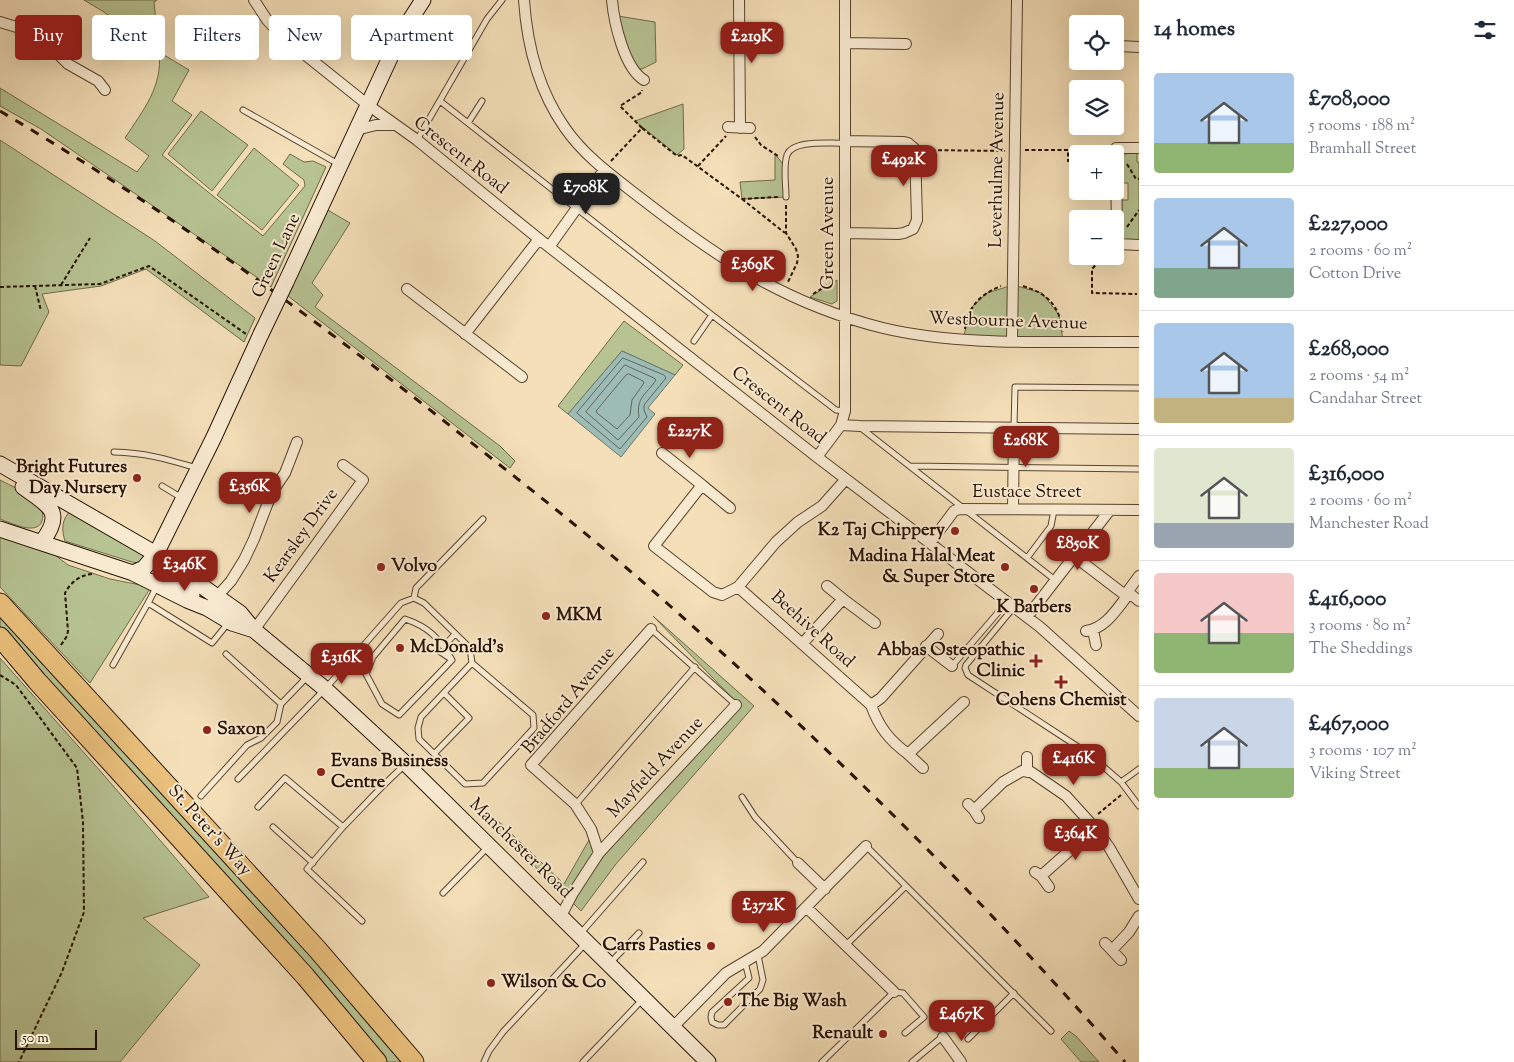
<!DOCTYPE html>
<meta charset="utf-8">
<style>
:root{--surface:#fff;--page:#f6f6f7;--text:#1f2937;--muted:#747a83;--line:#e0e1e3;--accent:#8f2418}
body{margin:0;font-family:"Sorts Mill Goudy",serif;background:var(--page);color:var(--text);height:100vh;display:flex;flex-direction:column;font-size:19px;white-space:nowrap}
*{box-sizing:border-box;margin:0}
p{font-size:16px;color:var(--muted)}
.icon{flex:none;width:28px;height:28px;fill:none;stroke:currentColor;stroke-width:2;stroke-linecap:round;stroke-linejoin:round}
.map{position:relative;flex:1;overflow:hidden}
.drawer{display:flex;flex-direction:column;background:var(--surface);width:375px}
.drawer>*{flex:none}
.banner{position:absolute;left:15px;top:15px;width:475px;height:45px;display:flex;gap:10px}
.buttons{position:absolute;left:1069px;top:15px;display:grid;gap:10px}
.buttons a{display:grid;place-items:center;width:55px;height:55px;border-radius:5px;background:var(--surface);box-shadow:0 5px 20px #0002;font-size:25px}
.scale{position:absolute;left:15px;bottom:12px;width:82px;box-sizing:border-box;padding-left:5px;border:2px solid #271100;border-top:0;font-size:14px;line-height:18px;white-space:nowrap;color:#271100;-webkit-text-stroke:4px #f8ead1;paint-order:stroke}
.price{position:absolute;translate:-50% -42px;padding:0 11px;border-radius:10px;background:var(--accent);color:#fff;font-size:16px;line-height:32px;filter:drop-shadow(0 1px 2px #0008)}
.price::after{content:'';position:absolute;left:50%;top:30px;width:15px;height:11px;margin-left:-8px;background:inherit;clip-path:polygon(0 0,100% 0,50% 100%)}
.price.selected{background:#222;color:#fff}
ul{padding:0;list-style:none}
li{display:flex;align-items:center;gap:15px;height:125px;padding:0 15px}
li+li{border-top:1px solid var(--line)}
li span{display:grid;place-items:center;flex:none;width:140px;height:100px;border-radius:5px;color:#555}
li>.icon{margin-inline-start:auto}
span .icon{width:60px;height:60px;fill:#fffc;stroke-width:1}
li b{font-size:21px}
h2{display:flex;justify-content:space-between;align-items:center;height:60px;padding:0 15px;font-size:21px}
.pill{padding:0 18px;border-radius:5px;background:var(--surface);box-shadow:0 5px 20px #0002;font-size:18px;line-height:45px}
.pill.selected{background:var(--accent);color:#fff}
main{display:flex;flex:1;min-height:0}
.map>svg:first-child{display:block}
.green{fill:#b7c392;stroke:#6f6a49}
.water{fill:#9dbcb5;stroke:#6e786d}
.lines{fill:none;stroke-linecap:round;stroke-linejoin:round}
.shore{stroke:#62665a;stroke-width:1}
.lane-casing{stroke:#5a442e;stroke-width:7}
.street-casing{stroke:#5a442e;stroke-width:12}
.secondary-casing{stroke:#271100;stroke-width:17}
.highway-casing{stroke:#271100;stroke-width:21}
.path{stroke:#271100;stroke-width:2;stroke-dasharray:4 2.5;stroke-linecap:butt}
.lane{stroke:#f8ead1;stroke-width:5}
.street{stroke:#f8ead1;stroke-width:10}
.secondary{stroke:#f8ead1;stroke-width:15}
.highway{stroke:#eac07c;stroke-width:19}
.rail{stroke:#271100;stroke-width:3;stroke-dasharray:9 9;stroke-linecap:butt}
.secondary-bridge-casing{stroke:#271100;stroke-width:17;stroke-linecap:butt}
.secondary-bridge{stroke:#f8ead1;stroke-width:15}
.poi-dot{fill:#8f2418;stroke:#f8ead1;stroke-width:2}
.labels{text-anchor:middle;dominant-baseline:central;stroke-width:4;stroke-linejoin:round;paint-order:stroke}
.street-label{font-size:18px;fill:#271100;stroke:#f8ead1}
.poi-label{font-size:18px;font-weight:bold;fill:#271100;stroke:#f8ead1;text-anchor:start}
</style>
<main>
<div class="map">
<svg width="1139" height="1062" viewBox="0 0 1139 1062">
<rect width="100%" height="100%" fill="#f4dfb8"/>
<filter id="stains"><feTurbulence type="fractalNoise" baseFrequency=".004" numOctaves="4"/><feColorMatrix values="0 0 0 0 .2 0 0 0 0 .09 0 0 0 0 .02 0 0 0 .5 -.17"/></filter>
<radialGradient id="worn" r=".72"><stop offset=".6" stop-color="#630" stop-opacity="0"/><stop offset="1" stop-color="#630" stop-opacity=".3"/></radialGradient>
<path class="green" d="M84,0h73l-3,2 5,50 30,18 -17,31 20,14 -30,40 101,81 42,-50 -1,-6 -21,-16 7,-10 14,8 9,-1 13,6 -55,120 -230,-158 -41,-23v-18l137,84 12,-16 -24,-18c18,-28 38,-51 34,-86l-55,-40z
M618,16l37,6 1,40 -14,7 -6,-1 -13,-30z
M683,104l1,45 -7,6 -42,-34z
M201,111l47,34 -36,46 -44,-37z
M0,140l155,101 100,77 -11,24 -98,-73 -45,17 -59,8 7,18 -28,54 -21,-1z
M254,148l45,37 -37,45 -45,-35z
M1129,152h8v10h2v79h-13l-4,-3 -2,-38h8v-17h-8v-20l3,-7z
M775,154l11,14v29l-44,2 -2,-17 35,-2z
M326,209l24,14 -38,60 11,12 -8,12 185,139 15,15 -5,7 -222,-172z
M837,280v21l-5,3 -22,-7z
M1013,285l29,8 17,22 4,26 -100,-2 8,-31 16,-15z
M624,321l59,44 -8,10 -53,-24 -54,63 -10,-8z
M0,480c11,6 25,11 34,20 6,6 11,12 8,21 -5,15 -31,2 -42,-2z
M71,510l72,43 3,4 -7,6 -7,-1 -67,-21c-4,-12 -3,-22 6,-31z
M0,535l51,17 17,13 42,14 41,8 -61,96 -90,-96z
M653,616l101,90 -138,158 -35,47 -9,-9 31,-45 137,-151z
M0,617l318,346 85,99h-16l-29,-36 -355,-395 -3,-5z
M0,658l102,115 107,124 -66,21 57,47 -80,97h-120z
M493,816l71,68 25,-44 6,13 -29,43 -78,-74z
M1069,1031l7,5 23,26h-18l-20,-23z"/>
<path class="water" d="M622,351l53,24 -27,33 7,6 -34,43 -53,-43z"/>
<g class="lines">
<path class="shore" d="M623,358l41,17 2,3 -22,27v5l3,7 -27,32 -43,-36z
M625,365l29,13 2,2c-10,15 -20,17 -17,37l-21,23 -32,-28z
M629,374l14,7 1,2 -12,17 -2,15 -13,14 -20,-16 -1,-2 30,-36z"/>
<g class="lane-casing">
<path id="lane" d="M440,101l272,214 124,95 9,1
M243,110l97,55
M468,123l14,-22
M417,140l70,-121 15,-19
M786,197c0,-13 -3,-30 1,-42 6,-16 44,-11 58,-12
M694,341l18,-26
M1014,427l1,-40 124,1
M861,428l194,152
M114,452c33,1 52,7 83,16
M910,466l229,3
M162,486l20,12
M1027,558l24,-32 3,-16
M157,586l-9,17 64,40 17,-21
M414,598l2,-10 67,-69
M1014,607l-48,58 -1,3 3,7 121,79 32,28 18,24
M405,619c24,8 34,19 47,41l-53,55 -17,-11 -16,-30 7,-17z
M651,629l85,76
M444,646l11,-12
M439,651l12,8
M226,654l55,50 27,-28
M113,665l35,-62
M952,666l55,-64
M434,754l35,-36 -25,-25
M238,779l87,-90 76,-86 13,-5 10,5 46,45 2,15 -51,54 -3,11 1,11 46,45 18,-1 51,-55 -1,-13 -61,-52
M1121,782l18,-13
M201,796l46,-51 14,-7 16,-16 4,-18
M742,797l13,20 43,46
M576,804l119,-137
M258,807l27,-29 58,49c21,-21 40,-43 62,-62
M273,827l40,36
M343,827l-36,42 55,52
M866,846l185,185
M443,893l44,-45
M580,934l63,-72
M846,945l60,-59
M745,962l4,16 -37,34 -1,5 1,5 6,3h6l36,-36 3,-9 -5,-25
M610,963l29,-30
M968,1039l46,-46
M484,1062l5,-11 14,-19 82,-88
M583,1062l59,-62
M822,1062l72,-70 9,1 21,24 -19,16
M912,1062l30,-25"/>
</g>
<g class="street-casing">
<path id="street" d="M254,0l13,20 16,17 85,68 49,35 122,99 278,218 223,170 99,89
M524,0c3,45 15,91 41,128 20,29 50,50 77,71 77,60 144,105 241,129 79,19 174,13 256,14
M612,0c2,22 12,68 32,80
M739,0l1,128
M0,22l33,10 8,5 27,27 30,17 7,9
M845,43l61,1
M1119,46l20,1
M728,127l22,1
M356,130l20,-5h19
M845,141l59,1 4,1 7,6 2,71 -4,9 -9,4 -6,1 -53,-1
M1139,148h-23l1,96 22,1
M549,247l55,-77
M407,289l115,88
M465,334l74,-95
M1012,341l5,-341
M841,425l19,1 279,3
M662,453l40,32
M817,457l24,-32 4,-14v-411
M730,508l-28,-23 -48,61 59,46 9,3 16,-8 38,-45 22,-20 24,-16 24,-27
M1013,509l1,-82
M930,543l24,-32 5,-2 180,1
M1074,556l51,39 8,1 6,5
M827,586l16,13
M738,587l133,118c8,22 18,35 37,49l56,-52
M1125,595l14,-19
M213,601l18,-20 13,-21 10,-21 18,-47 13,-19 12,-31
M1027,617l83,-107
M254,630l109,-150 -20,-15
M1093,630l3,15
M1086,631c20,-3 30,-21 42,-36
M802,644l41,-45 32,24
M926,646l26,20
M871,705l10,-7 57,-64
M908,754l15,14
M1027,772v-15
M968,804l6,6 5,8
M974,810l29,-28 19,-11 9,1 35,24 29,32 14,19 30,52
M599,853l-8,-24 -16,-25 -44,-39 120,-136
M798,863l27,26
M1035,872l6,4 8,11
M1041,876l54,-48
M807,908l87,84
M561,916l12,-23 26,-40 137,-148
M1105,943l16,17
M1113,949l16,-17 10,-16
M673,1027l53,-54 37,-22 103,-105
M943,1037l18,25"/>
</g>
<g class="secondary-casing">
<path id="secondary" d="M286,282l115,-248 22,-34
M0,464l156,90 84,59 14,17 71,59 81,75 302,298
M23,487c26,19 42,24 19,55
M0,529l133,44 54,27 20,8 25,15 22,7
M157,556l10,18 25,22
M133,573l11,-5 12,-14 58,-117 47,-103"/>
</g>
<g class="highway-casing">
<path id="highway" d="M0,603l317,346 97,113
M0,637l37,44 268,295 72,86"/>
</g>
<path class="path" d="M642,128l-22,-22 22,-14v-2
M755,137l6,8 17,11
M925,150l80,1
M1025,150h43v11h10
M611,161l31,-33 35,28 5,-1 60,44 36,-2
M1127,164l9,15h3
M698,166l28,-30
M742,199l43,34
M786,205v28l10,16 2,7 -1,7 -9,19
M1127,227l12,-17
M1104,256l-12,13v24l45,1
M61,285l29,-47
M35,286l6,25
M1023,286c25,8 36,19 40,46
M0,287l100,-3 49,-18 97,68
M813,294l21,-13
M965,329c3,-23 16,-35 36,-43
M61,645l6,-9 1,-5 -3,-38c6,-11 15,-18 27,-19
M0,675l16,10 61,83 6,54 1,90 -22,60 -43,90
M1098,814l23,-19"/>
<use href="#lane" class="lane"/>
<use href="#street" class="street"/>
<use href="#secondary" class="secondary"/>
<use href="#highway" class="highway"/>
<path class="rail" d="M0,111c164,97 319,210 468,329 68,53 136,107 201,165 161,143 315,295 456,457"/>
<g class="secondary-bridge-casing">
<path id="secondary-bridge" d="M261,334l25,-52"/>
</g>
<use href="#secondary-bridge" class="secondary-bridge"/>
</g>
<g class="poi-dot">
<circle cx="137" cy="478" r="5"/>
<circle cx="955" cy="531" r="5"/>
<circle cx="381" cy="567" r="5"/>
<circle cx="1005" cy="567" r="5"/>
<circle cx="1034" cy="589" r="5"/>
<circle cx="546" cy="616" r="5"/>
<circle cx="400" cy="648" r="5"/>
<path d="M1033.5 653.5h5v5h5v5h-5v5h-5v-5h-5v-5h5z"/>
<path d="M1058.5 674.5h5v5h5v5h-5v5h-5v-5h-5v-5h5z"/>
<circle cx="207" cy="730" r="5"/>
<circle cx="321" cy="772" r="5"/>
<circle cx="711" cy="946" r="5"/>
<circle cx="491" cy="983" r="5"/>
<circle cx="728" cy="1002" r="5"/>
<circle cx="883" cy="1034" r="5"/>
</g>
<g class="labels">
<g class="street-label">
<text transform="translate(460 156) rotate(38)">Crescent Road</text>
<text transform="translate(998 170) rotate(-89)">Leverhulme Avenue</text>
<text transform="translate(829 233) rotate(-90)">Green Avenue</text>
<text transform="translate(277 256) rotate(-65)">Green Lane</text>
<text transform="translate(1008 322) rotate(2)">Westbourne Avenue</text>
<text transform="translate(778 406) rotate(38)">Crescent Road</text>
<text x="1027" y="493">Eustace Street</text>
<text transform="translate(302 536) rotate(-54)">Kearsley Drive</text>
<text transform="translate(812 630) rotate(42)">Beehive Road</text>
<text transform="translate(569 701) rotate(-50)">Bradford Avenue</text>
<text transform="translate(656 768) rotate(-47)">Mayfield Avenue</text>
<text transform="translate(209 831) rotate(48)">St. Peter's Way</text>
<text transform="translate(520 849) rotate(44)">Manchester Road</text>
</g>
<g class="poi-label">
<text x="127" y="468" text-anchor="end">Bright Futures<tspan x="127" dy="21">Day Nursery</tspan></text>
<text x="945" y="531" text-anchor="end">K2 Taj Chippery</text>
<text x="995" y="557" text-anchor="end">Madina Halal Meat<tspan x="995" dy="21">&amp; Super Store</tspan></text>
<text x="391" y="567">Volvo</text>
<text x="1034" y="608" text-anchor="middle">K Barbers</text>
<text x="556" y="616">MKM</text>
<text x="410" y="648">McDonald's</text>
<text x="1025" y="651" text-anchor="end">Abbas Osteopathic<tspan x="1025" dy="21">Clinic</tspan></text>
<text x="1061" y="701" text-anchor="middle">Cohens Chemist</text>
<text x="217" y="730">Saxon</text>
<text x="331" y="762">Evans Business<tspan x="331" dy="21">Centre</tspan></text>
<text x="701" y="946" text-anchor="end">Carrs Pasties</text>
<text x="501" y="983">Wilson &amp; Co</text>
<text x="738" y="1002">The Big Wash</text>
<text x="873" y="1034" text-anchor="end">Renault</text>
</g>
</g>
<rect width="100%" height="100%" filter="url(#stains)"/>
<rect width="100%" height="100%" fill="url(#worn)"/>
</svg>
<div class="buttons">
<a><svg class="icon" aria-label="locate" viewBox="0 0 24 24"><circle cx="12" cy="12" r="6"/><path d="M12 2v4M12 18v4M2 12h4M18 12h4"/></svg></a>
<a><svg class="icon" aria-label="layers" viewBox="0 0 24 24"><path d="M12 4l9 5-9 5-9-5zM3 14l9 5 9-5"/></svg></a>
<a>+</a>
<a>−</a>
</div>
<div class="scale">50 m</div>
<b class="price" style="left:752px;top:64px">£219K</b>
<b class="price" style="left:904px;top:187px">£492K</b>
<b class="price selected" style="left:586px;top:215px">£708K</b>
<b class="price" style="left:753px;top:292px">£369K</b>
<b class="price" style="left:690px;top:459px">£227K</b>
<b class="price" style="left:1026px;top:468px">£268K</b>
<b class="price" style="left:250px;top:514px">£356K</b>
<b class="price" style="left:1078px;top:571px">£850K</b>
<b class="price" style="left:185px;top:592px">£346K</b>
<b class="price" style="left:342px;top:685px">£316K</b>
<b class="price" style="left:1074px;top:786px">£416K</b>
<b class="price" style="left:1076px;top:861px">£364K</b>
<b class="price" style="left:764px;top:933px">£372K</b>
<b class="price" style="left:962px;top:1042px">£467K</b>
<div class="banner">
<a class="pill selected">Buy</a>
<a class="pill">Rent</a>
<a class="pill">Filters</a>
<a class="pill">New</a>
<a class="pill">Apartment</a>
</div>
</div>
<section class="drawer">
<h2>14 homes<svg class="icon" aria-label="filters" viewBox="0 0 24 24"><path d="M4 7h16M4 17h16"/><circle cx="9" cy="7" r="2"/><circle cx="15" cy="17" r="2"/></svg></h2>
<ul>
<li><span style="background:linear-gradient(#a9c7e8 70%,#8fb573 0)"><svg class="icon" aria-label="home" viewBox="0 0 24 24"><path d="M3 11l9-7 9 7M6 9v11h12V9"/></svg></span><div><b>£708,000</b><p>5 rooms · 188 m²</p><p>Bramhall Street</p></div></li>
<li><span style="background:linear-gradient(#a9c7e8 70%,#7fa58c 0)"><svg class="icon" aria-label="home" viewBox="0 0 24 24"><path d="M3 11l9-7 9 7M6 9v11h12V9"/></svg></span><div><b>£227,000</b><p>2 rooms · 60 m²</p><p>Cotton Drive</p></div></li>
<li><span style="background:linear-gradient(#a9c7e8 75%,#c2b280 0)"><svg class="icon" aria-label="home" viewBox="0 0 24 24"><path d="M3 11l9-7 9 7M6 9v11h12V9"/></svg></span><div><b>£268,000</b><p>2 rooms · 54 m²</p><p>Candahar Street</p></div></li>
<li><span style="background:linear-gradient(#dfe7d0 75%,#9aa5b1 0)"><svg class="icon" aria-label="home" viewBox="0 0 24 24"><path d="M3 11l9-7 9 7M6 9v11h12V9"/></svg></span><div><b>£316,000</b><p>2 rooms · 60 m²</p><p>Manchester Road</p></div></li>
<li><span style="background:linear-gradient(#f6c9c9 60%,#8fb573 0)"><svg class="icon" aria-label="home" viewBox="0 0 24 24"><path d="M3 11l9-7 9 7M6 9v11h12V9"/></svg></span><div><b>£416,000</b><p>3 rooms · 80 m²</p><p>The Sheddings</p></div></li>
<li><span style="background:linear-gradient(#c9d6e8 70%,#8fb573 0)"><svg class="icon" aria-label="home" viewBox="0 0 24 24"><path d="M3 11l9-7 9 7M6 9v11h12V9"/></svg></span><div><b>£467,000</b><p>3 rooms · 107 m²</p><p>Viking Street</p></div></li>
</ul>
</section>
</main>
